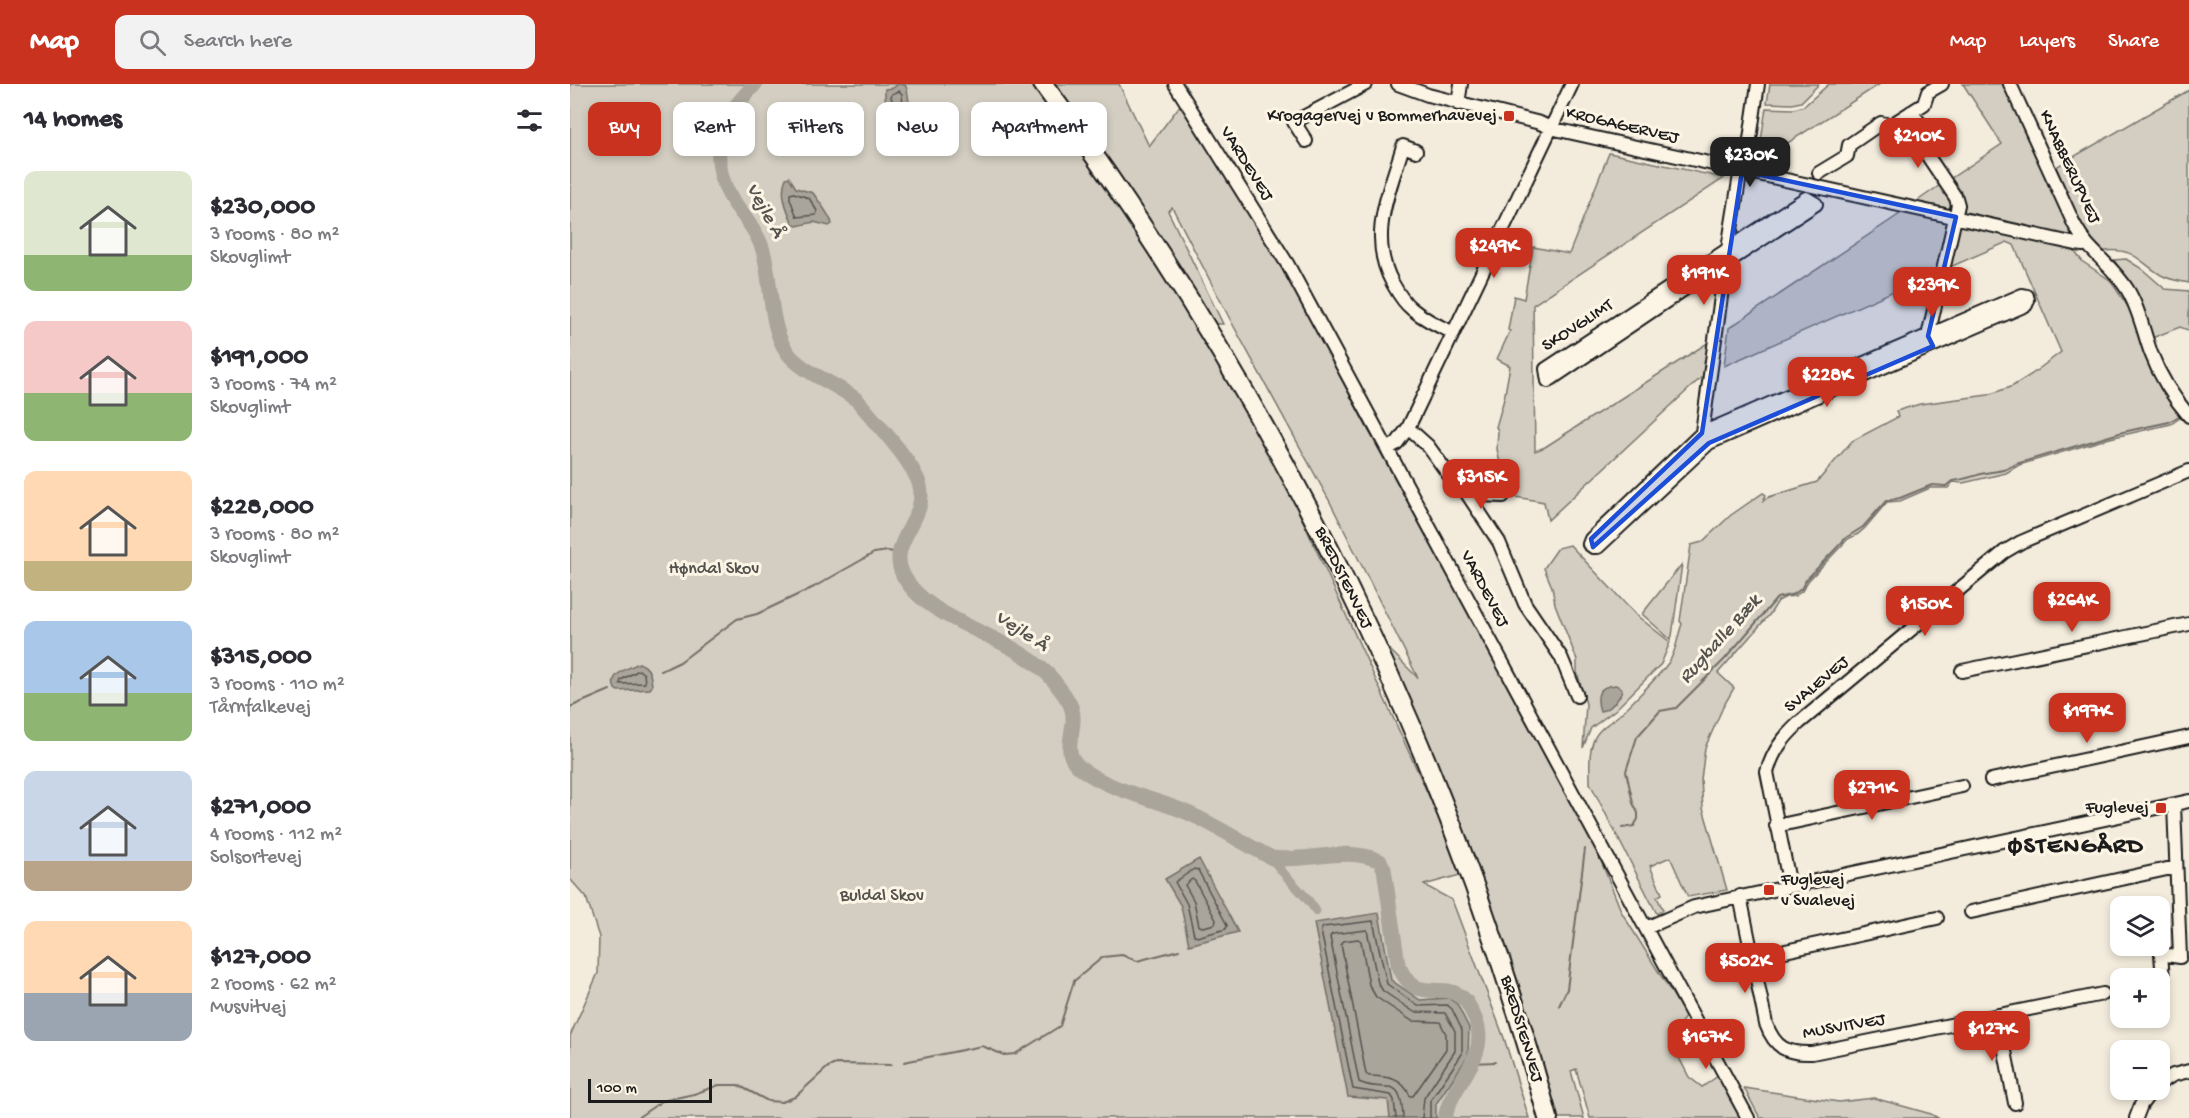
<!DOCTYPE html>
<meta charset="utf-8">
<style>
:root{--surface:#fff;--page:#f2f2f3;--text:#2b2b33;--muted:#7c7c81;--accent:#c8321e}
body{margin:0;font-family:"Gochi Hand",sans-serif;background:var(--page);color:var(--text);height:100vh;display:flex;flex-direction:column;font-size:22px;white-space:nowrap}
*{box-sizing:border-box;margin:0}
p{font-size:20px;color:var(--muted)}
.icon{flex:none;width:33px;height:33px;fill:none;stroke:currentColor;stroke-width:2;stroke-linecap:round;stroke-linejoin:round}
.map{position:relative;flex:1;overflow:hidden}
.details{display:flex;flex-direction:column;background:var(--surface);width:570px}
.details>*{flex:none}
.guide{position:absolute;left:18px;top:18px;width:570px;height:54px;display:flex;gap:12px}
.fabs{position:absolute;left:1540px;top:812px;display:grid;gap:12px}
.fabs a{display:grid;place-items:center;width:60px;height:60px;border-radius:12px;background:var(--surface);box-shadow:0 3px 9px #0003;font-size:30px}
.scale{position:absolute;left:18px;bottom:15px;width:124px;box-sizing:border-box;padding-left:6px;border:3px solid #1c1c1c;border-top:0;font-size:16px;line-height:21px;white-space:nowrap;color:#1c1c1c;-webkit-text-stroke:4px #fcf5e5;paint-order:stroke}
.price{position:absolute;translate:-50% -51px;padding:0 14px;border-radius:12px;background:var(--accent);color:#fff;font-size:20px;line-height:39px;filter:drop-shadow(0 2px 3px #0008)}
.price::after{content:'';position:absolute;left:50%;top:36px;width:18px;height:14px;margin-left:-9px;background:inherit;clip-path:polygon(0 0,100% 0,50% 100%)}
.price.selected{background:#222;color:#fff}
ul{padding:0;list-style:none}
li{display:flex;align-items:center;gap:18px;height:150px;padding:0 24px}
li span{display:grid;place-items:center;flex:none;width:168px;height:120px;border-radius:12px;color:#555}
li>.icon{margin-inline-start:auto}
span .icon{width:72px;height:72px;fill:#fffc;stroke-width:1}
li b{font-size:26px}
h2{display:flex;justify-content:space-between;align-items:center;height:72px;padding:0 24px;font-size:26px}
.chip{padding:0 21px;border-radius:12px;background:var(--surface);box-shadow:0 3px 9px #0003;font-size:21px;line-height:54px}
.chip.selected{background:var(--accent);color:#fff}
header{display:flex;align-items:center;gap:36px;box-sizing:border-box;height:84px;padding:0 30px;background:var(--accent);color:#fff}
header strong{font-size:28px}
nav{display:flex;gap:33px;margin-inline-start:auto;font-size:21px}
.search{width:420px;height:54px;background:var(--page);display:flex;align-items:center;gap:15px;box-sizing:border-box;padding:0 21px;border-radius:12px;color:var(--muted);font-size:22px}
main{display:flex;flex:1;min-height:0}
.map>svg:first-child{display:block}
.green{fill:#d3cec1;stroke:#78756e;stroke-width:1.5}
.water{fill:#aaa59b;stroke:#716e68;stroke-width:1.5}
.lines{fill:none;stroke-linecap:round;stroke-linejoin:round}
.shore{stroke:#55534f;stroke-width:1.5}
.stream{stroke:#716e68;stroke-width:2}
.canal{stroke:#aaa59b;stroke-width:9}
.river{stroke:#aaa59b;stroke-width:15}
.minor-casing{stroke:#1c1c1c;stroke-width:16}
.highway-casing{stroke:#1c1c1c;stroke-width:22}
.minor{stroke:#fcf5e5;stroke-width:12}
.highway{stroke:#fcf5e5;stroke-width:18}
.marked{fill:#1d4ed8;fill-opacity:0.2;stroke:#1d4ed8;stroke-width:4.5;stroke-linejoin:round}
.poi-dot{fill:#c8321e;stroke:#fcf5e5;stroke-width:2}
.labels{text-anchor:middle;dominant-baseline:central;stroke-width:6;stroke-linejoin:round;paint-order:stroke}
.poi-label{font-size:18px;fill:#1c1c1c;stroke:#fcf5e5;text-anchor:end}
.street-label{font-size:18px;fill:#1c1c1c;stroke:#fcf5e5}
.park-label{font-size:18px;fill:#53514e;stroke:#fcf5e5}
.water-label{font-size:20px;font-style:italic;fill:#55534f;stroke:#fcf5e5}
.district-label{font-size:24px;font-weight:bold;letter-spacing:1.5px;fill:#1c1c1c;stroke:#fcf5e5}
</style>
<header>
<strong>Map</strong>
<div class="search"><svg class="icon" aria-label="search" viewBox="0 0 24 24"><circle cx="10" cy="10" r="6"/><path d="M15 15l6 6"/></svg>Search here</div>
<nav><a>Map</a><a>Layers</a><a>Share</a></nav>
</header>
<main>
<section class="details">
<h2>14 homes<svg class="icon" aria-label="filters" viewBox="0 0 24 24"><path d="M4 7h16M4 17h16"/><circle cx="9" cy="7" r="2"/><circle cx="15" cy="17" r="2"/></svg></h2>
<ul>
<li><span style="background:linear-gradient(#dfe7d0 70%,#8fb573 0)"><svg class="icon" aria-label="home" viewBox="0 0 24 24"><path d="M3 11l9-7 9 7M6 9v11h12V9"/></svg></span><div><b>$230,000</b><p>3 rooms · 80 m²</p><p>Skovglimt</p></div></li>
<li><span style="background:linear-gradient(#f6c9c9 60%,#8fb573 0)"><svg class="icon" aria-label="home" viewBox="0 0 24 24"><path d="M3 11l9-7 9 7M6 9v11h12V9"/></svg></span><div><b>$191,000</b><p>3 rooms · 74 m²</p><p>Skovglimt</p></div></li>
<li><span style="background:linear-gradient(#ffd9b3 75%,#c2b280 0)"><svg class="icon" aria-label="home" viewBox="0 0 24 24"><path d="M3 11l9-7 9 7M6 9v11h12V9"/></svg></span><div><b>$228,000</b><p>3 rooms · 80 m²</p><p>Skovglimt</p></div></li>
<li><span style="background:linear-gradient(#a9c7e8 60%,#8fb573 0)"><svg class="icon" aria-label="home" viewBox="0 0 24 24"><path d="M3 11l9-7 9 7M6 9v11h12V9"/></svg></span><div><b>$315,000</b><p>3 rooms · 110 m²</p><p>Tårnfalkevej</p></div></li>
<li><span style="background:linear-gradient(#c9d6e8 75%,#b9a48a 0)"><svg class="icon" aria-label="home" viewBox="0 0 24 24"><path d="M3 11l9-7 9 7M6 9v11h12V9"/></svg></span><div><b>$271,000</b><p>4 rooms · 112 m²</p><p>Solsortevej</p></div></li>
<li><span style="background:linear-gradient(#ffd9b3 60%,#9aa5b1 0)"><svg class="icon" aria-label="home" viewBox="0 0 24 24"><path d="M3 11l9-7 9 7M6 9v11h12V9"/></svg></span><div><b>$127,000</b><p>2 rooms · 62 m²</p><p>Musvitvej</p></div></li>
</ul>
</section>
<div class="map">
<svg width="1619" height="1034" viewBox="0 0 1619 1034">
<rect width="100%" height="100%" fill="#f3ecdd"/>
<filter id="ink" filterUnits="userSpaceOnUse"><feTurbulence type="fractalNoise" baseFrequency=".0167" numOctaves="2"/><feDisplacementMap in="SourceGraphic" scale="12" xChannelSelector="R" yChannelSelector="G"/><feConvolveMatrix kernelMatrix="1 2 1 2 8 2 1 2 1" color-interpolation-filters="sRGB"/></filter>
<g filter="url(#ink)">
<path class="green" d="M0,0h464l35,45 94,134 124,223 153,334 20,55 -36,10 28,15 52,138 25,80h-959v-82l28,-63 1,-36 -13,-40 -16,-18z
M484,0h65l30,62 32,-42 102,163 83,159 224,408 32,79 64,103 -17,22 20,39 13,10 16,-11 23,42h-151l-14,-49 -5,2 13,47h-26l-39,-134 -48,-130 -83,-206 30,30 -88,-176 -98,-179 -60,-116 -4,4 55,113h-7l-128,-194z
M1200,0h49l-18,18 -9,2 -25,-1z
M1259,0h51l-111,71 -11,5 8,-52 28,1 10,-3z
M1393,0h40l69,150 -5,3 -104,-23v-14l-16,-19 55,-37z
M1619,6v193c-10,-2 -19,-3 -28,-8 -24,-15 -26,-27 -57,-24 -25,-20 -35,-56 -48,-84z
M1039,69l115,25 -191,127 2,146 10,-4 164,-105 -4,32 -157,146 -4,-18 -40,-7 5,-3 -1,-5 -3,1 -8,-39 1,-19 -2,-3 8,-28 6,-33 -13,-7 13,-28 -2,-1 6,-34 10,3 9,-52 36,7z
M1370,101l11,18 -2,7 -36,-6z
M1333,128l42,9 2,3 -10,48 -213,94 5,-38z
M1393,139l51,11 60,17 9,11 27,18 25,37 18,57 30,45 -3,-1 -9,6 -61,14 -91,27 -13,8 -43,10 -10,-1 -5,6h-18l-30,13 -13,1 -22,26 -7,6 -10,5 -40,42 -6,10 -7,5 -9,1 -8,4 -8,13 -52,59 16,15 -11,19 -18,41 -4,32 2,28 24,82 -39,7 -18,-40 -20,9 12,28 -5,3 6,13 -6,4 -67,-131c0,-16 -2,-31 5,-46 5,-10 15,-14 23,-21 13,-12 41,-40 51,-54 8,-12 8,-25 13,-38l-2,-3 11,-76 11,-3 29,-27 32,-22 3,2 -3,6 6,-4 48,-15 35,-41 46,-24 -2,-6 24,-7 68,-9 25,-9 19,-12 29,-22 -47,-107 -7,-3 -59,26 10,-43z
M1556,175l16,10 23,20 24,2v41l-1,-2 -8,-3 -28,11 -11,-35 -27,-43z
M1000,461l66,70 34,27 -9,22 -46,46 -24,18 -8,20 3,-44 -9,-32v-12l-22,-56 -3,-17 -8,-19 14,-20z
M1112,480l-10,72 -2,3 -28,-25z
M1174,1004l95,14 35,-4 57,16 7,4h-178z"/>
<path class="water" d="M328,0l7,1 2,4 5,33 -4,5c-5,0 -11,1 -14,-4 -6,-7 -10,-25 -9,-34l8,-1z
M219,93l7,11 17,5c5,7 18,24 19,31l-3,2 -15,-4 -17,4 -4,-2c-6,-14 -14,-31 -7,-46z
M69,579c11,4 12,12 13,23l-2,3 -32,2 -3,-2c-7,-15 12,-20 24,-26z
M1046,601l6,4c-1,10 -13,21 -22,22 -5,-16 -2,-25 16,-26z
M629,775l39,73 -49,13 -8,-39 -16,-27z
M809,829l12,67 29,20 28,-2 9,6 12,24 -1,28 -32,48v14h-46l-2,-18 -40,-3 -34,-174z"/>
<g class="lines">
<path class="shore" d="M329,7l3,3 2,24 -2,3 -4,-2 -7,-22 1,-3z
M224,109l15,5 8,13 -1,4 -19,2 -7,-18v-5z
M69,586l5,4 1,9 -25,1 1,-4z
M624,785l4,1 29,55 -1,4 -29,8 -3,-2 -7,-31 -12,-22z
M622,795l3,2 21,39 -1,4 -12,3 -4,-1 -5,-25 -9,-16z
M788,855l3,2 8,44 7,12 36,24 28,1 6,12v15l-33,47h-3c-8,-19 -23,-19 -41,-20l-3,-2 -25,-130 2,-3z
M826,1034l-2,-18 -3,-5 -38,-6 -32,-158 2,-4 50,-6 14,63 31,22 29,-1 5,4 10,21v24l-32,47v17
M833,1034c-2,-47 -17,-23 -44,-36l-29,-145 2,-3 35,-4 11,53 5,8 31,21 31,1 10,18v20l-31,47 -2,20"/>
<path class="stream" d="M91,587l19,-9 57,-43 20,-5 57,-27 60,-34 14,-2 10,2
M0,623l40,-17
M1052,744l12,-2 4,-7v-6l-5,-10 -7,-32 11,-34 23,-26 16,-3 49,-49 52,-61 17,-4 7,-5 5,-9 41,-43 16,-10 23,-26 14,-3 32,-13 14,1 6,-5c12,-1 21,-5 33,-8 14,-3 16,0 31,-9l107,-32 46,-10 10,-6
M989,922l8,-17 18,-140
M334,978l78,-16 22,9 11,-1 45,-28 14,-45 29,-24 19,-2 15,6 42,-11
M903,979l22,-1
M67,1034l25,-17 32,-7 25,-9h19l30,16 14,1 13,-5 33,-30 8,-3 55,1"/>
<path class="canal" d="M702,774c12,20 32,33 44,53"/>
<path class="river" d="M185,0c-10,11 -28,30 -32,44 -9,25 -3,54 11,75 12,16 25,31 30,51 8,30 5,73 23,98 15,21 51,32 71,49 17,21 55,60 62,85 8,34 -34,56 -17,89 25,49 114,60 151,106 7,10 19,22 19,36 1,21 -13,37 10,53 30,22 71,28 105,43 28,12 56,31 84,45 37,5 72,-13 108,3l4,8 14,95c18,45 44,13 67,36 5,6 8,14 11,21 14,37 -25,62 -31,97"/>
<g class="minor-casing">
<path id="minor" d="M605,0l113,181 460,853
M828,0l30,11 112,28 10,5 526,116 7,1 3,-2
M1440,0l64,140c4,7 8,14 13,20 13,15 29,27 40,45 12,19 16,42 24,64 9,24 22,44 38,63
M888,20l3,-20
M1341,28l8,10 2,24 35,52 2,7 -30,131 2,4
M736,57l-12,-19 72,-38
M846,67l-13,-5c-14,47 -36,91 -10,138 5,9 11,19 19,25 12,10 26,17 40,23
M1249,89l28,-17 2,-11 32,-22 10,2 33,-21 4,-12 14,-8
M1236,114l10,6 -81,53 -9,4 -178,120 -2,-12z
M1452,211l5,1 1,4 -2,5 -317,138 -111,104h-5l-4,-3 2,-5 111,-106z
M838,344l20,18 21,29 15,14 35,53 26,62 36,53 16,39
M1131,355l25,-178 14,-86 6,-8 12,-83
M818,365l9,-6 11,-15 164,-344
M894,405l17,6 22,1
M1392,587l227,-47
M1421,696l198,-43
M1206,742l186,-40
M1220,802l-23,-114c6,-21 16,-34 32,-49l205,-171 17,-10 168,-71
M1170,812l26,128c9,24 21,30 46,29l291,-59
M1401,828l205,-45
M1076,844l48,-21 495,-106
M1183,874l184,-40
M1594,908l-3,-38 19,3 -6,-152
M1428,931l17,88
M1590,999l13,-8 16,-4
M1566,1034l5,-13 12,-16"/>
</g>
<g class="highway-casing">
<path id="highway" d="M473,0c230,312 403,660 505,1034"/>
</g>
<use href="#minor" class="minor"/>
<use href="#highway" class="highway"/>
</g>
</g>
<path class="marked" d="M1172,87l214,46 -28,119 5,10 -224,97 -116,104 -2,-8 111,-106z"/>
<g class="poi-dot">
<rect x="933" y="26" width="12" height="12" rx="3"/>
<rect x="1585" y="718" width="12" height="12" rx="3"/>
<rect x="1193" y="800" width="12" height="12" rx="3"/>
</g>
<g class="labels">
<g class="poi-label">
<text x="927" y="32">Krogagervej v Bommerhavevej</text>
<text x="1579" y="724">Fuglevej</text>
<text x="1211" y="796" text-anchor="start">Fuglevej<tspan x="1211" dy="21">v Svalevej</tspan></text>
</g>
<g class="street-label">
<text transform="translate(1052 42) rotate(13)">KROGAGERVEJ</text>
<text transform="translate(676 80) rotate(58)">VARDEVEJ</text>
<text transform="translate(1499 83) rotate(65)">KNABBERUPVEJ</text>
<text transform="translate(1008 242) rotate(-33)">SKOVGLIMT</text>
<text transform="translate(773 494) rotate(64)">BREDSTENVEJ</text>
<text transform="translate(914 505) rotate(62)">VARDEVEJ</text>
<text transform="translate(1247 601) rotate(-40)">SVALEVEJ</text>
<text transform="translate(1274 943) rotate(-10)">MUSVITVEJ</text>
<text transform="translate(951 945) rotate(73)">BREDSTENVEJ</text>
</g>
<g class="park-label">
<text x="144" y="485">Høndal Skov</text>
<text x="312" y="812">Buldal Skov</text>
</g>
<g class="water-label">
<text transform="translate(194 127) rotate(61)">Vejle Å</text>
<text transform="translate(451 548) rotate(33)">Vejle Å</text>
<text transform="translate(1151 556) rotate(-48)">Rugballe Bæk</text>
</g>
<g class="district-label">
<text x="1506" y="763">ØSTENGÅRD</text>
</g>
</g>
</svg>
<div class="fabs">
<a><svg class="icon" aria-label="layers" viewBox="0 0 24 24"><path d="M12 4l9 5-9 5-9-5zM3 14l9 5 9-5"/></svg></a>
<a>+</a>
<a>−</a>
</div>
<div class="scale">100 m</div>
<b class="price" style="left:1348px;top:85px">$210K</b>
<b class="price selected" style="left:1180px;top:104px">$230K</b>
<b class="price" style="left:924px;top:195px">$249K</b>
<b class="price" style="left:1134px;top:222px">$191K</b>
<b class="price" style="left:1362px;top:234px">$239K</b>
<b class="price" style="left:1257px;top:324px">$228K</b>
<b class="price" style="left:911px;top:426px">$315K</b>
<b class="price" style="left:1502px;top:549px">$264K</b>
<b class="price" style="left:1355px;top:553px">$150K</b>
<b class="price" style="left:1517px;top:660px">$197K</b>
<b class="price" style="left:1302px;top:737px">$271K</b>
<b class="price" style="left:1175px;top:910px">$502K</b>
<b class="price" style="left:1422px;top:978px">$127K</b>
<b class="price" style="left:1136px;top:986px">$167K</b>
<div class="guide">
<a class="chip selected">Buy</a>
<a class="chip">Rent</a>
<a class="chip">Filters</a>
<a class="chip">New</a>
<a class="chip">Apartment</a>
</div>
</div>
</main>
